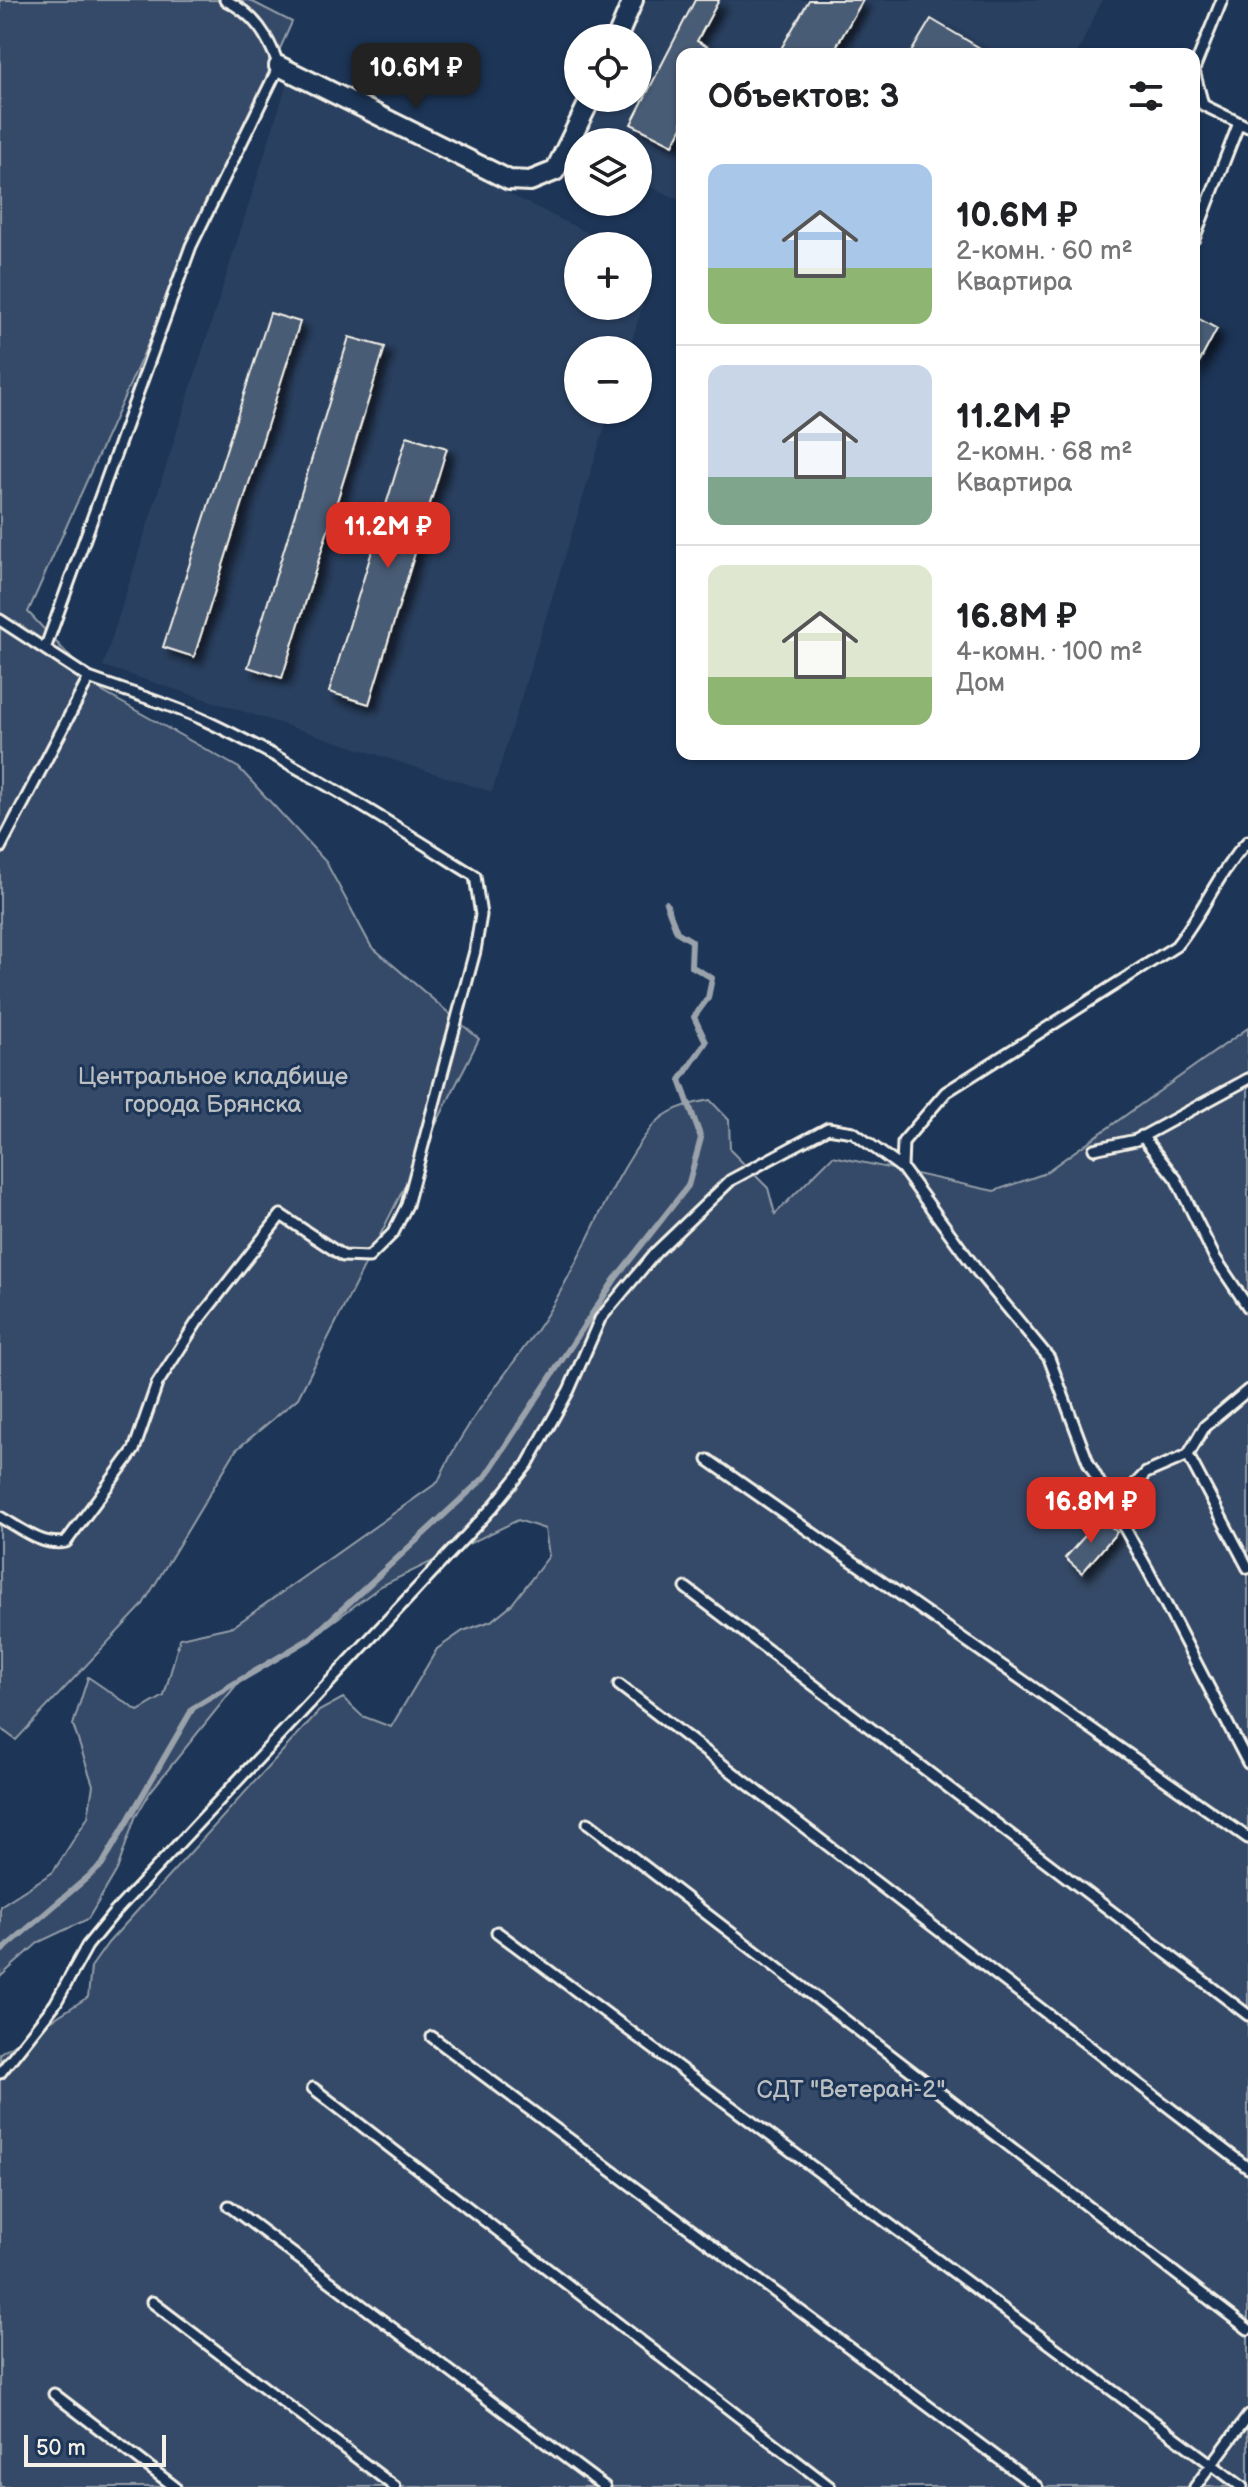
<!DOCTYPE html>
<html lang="ru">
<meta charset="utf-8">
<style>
:root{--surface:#fff;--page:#f6f6f6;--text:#202124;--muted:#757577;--line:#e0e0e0;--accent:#d93025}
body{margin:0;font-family:"Balsamiq Sans",sans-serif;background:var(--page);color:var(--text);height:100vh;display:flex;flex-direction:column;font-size:30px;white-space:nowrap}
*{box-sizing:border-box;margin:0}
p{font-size:26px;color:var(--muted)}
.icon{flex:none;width:44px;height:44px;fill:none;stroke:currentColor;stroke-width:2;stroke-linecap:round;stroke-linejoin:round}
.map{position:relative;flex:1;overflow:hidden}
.sheet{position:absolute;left:676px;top:48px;width:524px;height:712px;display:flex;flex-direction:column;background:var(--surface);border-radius:16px;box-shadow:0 2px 6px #0004}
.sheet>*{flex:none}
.controls{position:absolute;left:564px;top:24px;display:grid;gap:16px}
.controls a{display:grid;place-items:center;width:88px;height:88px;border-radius:50%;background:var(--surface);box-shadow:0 2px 6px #0004;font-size:40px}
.scale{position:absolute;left:24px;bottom:20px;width:142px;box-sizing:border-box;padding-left:8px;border:4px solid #f4f1e8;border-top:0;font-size:22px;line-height:28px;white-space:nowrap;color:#f4f1e8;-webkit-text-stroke:6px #1d3557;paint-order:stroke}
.price{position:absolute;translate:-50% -68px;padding:0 18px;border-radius:16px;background:var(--accent);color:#fff;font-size:26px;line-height:52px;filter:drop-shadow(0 2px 4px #0008)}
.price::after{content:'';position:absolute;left:50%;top:48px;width:24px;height:18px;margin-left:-12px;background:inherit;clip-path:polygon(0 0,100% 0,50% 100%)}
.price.selected{background:#222;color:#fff}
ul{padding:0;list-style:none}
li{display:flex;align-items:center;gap:24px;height:200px;padding:0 32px}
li+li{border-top:2px solid var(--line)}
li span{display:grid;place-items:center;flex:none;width:224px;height:160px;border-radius:16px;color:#555}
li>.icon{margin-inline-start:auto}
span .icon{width:96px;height:96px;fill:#fffc;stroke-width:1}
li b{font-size:34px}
h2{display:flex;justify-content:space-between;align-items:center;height:96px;padding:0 32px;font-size:34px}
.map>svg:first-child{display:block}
.built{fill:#2a4060}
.green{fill:#354a67;stroke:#949ea8;stroke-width:2}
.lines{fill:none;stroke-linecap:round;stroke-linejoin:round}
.stream{stroke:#9aa2ab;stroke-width:6}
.building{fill:#485b74;stroke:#f4f1e8;stroke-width:2;filter:url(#shadow)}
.lane-casing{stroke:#f4f1e8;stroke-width:15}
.street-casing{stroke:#f4f1e8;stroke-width:24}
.lane{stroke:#1d3557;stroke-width:9}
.street{stroke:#1d3557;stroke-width:18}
.labels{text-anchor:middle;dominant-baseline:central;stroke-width:6;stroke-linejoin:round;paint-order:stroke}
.park-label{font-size:24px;fill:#bbbfc1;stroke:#1d3557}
</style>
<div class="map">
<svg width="1248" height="2487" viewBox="0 0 1248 2487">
<defs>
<filter id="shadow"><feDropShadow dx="7" dy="7" stdDeviation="4" flood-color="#0009"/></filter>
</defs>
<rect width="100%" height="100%" fill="#1d3557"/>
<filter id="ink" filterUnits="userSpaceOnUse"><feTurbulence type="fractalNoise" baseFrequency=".0125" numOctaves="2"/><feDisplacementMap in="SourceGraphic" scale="16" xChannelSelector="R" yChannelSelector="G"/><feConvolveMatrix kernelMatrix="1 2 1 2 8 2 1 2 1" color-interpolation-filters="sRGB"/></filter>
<g filter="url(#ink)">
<path class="built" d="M633,0h469l-25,54h-395v147l-44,-20v-39h-60v8l-8,-4 21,-48h47v-60h-21z
M287,83l327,163h-36v60h60v-48l17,8 -26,84h-51v60h32l-118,382 -389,-126z"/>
<path class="green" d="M0,0h249l43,22 -264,590 75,80 136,76 87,94 45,84 108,93 -181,359 -62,52 -94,156 -126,134 -16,-12z
M1248,1028v1459h-1248v-434l88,-56 3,-30 17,-24 211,-232 24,-13 19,18 29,11 46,-78 26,-18 28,-10 21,-17 37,-48 -4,-27 -27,-9 -137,66 -70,52 -74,46 -87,108 -15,26 -18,52 -29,49 -49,23 -39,35v-71l53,-34 35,-55 5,-32 -20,-60 15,-48 50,34 26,-15 16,-58 54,-12 204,-144c26,-61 70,-108 106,-163 40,-61 62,-133 107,-191 15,-19 37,-24 59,-28l19,20 1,30 38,38 7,26 58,-58 161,35 49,-17z"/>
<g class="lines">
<path class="stream" d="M0,1952l102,-87 91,-157 118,-70 174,-161 130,-198 73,-93 13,-48 -21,-58 26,-38 -12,-25 14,-19 4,-20 -21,-12 1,-25 -15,-9 -11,-29"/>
</g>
<path class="building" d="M695,0h24l-22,41 24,13h-39v73l-9,18 -42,-21z
M809,0h54l-31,54h-54z
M931,19l59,35h-80z
M270,313l30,9 -106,335 -31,-10z
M1194,316l23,13 -23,43z
M349,337l36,10 -103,331 -34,-11z
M407,436l40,12 -78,256 -40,-12z
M1101,1518l16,14 -35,41 -17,-15z"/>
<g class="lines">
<g class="lane-casing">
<path id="lane" d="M1194,69l28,-69
M1194,71l9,34 45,22
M1194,239l45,-116
M0,620l89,58 -89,170
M45,649l146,-403 88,-180c-11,-30 -24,-52 -54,-66
M1142,1136l34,43 39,79 33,49
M1094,1149l42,-9 112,-61
M902,1168l1,-26 43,-50 230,-146c27,-33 42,-74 72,-105
M1188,1455l60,113
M708,1460l540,378
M1113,1507l33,-34 42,-18 17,-29 43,-36
M0,1517c20,11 42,30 66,25l68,-92 23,-66 40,-62 84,-107 62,41 26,1 24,-24 14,-28 68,-254 6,-36 -6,-39c-88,-55 -177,-112 -271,-156 -37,-17 -77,-28 -115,-42
M686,1588l562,427
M619,1685l629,483
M588,1823l660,506
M497,1932l745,555
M432,2037l605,450
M0,2073l55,-69 32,-58 27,-33 379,-406 34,-42 42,-75 31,-71 56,-67 75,-72 97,-52 25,4 49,36 76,104 71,86 39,104 60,108 100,193
M313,2088l517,399
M229,2206l376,281
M152,2302l243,185
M54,2394l121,93
M1195,2487l53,-71"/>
</g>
<g class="street-casing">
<path id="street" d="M617,38l16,-38
M279,66l230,114 21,1 25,-10 36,-73"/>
</g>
<use href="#lane" class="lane"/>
<use href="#street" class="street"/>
</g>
</g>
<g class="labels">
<g class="park-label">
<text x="213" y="1076">Центральное кладбище<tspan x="213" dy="28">города Брянска</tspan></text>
<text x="851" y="2089">СДТ "Ветеран-2"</text>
</g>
</g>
</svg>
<div class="controls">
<a><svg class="icon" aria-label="locate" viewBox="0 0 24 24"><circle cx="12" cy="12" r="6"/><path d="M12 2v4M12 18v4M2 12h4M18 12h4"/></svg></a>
<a><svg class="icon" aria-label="layers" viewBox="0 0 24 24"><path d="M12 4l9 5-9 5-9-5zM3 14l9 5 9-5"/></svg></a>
<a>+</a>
<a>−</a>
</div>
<div class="scale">50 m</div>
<b class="price selected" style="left:416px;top:111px">10.6M ₽</b>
<b class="price" style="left:388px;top:570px">11.2M ₽</b>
<b class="price" style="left:1091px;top:1545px">16.8M ₽</b>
<section class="sheet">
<h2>Объектов: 3<svg class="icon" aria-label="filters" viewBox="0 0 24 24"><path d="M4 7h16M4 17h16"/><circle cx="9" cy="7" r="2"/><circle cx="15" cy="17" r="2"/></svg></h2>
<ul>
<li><span style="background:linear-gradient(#a9c7e8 65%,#8fb573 0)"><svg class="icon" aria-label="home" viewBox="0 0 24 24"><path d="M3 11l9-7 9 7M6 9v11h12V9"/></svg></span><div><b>10.6M ₽</b><p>2-комн. · 60 m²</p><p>Квартира</p></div></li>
<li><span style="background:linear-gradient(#c9d6e8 70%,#7fa58c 0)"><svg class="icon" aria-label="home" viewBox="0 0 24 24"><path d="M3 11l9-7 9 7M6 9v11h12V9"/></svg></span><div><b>11.2M ₽</b><p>2-комн. · 68 m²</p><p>Квартира</p></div></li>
<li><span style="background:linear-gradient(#dfe7d0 70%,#8fb573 0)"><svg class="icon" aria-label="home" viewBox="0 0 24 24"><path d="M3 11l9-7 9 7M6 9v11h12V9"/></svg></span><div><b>16.8M ₽</b><p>4-комн. · 100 m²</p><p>Дом</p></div></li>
</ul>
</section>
</div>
